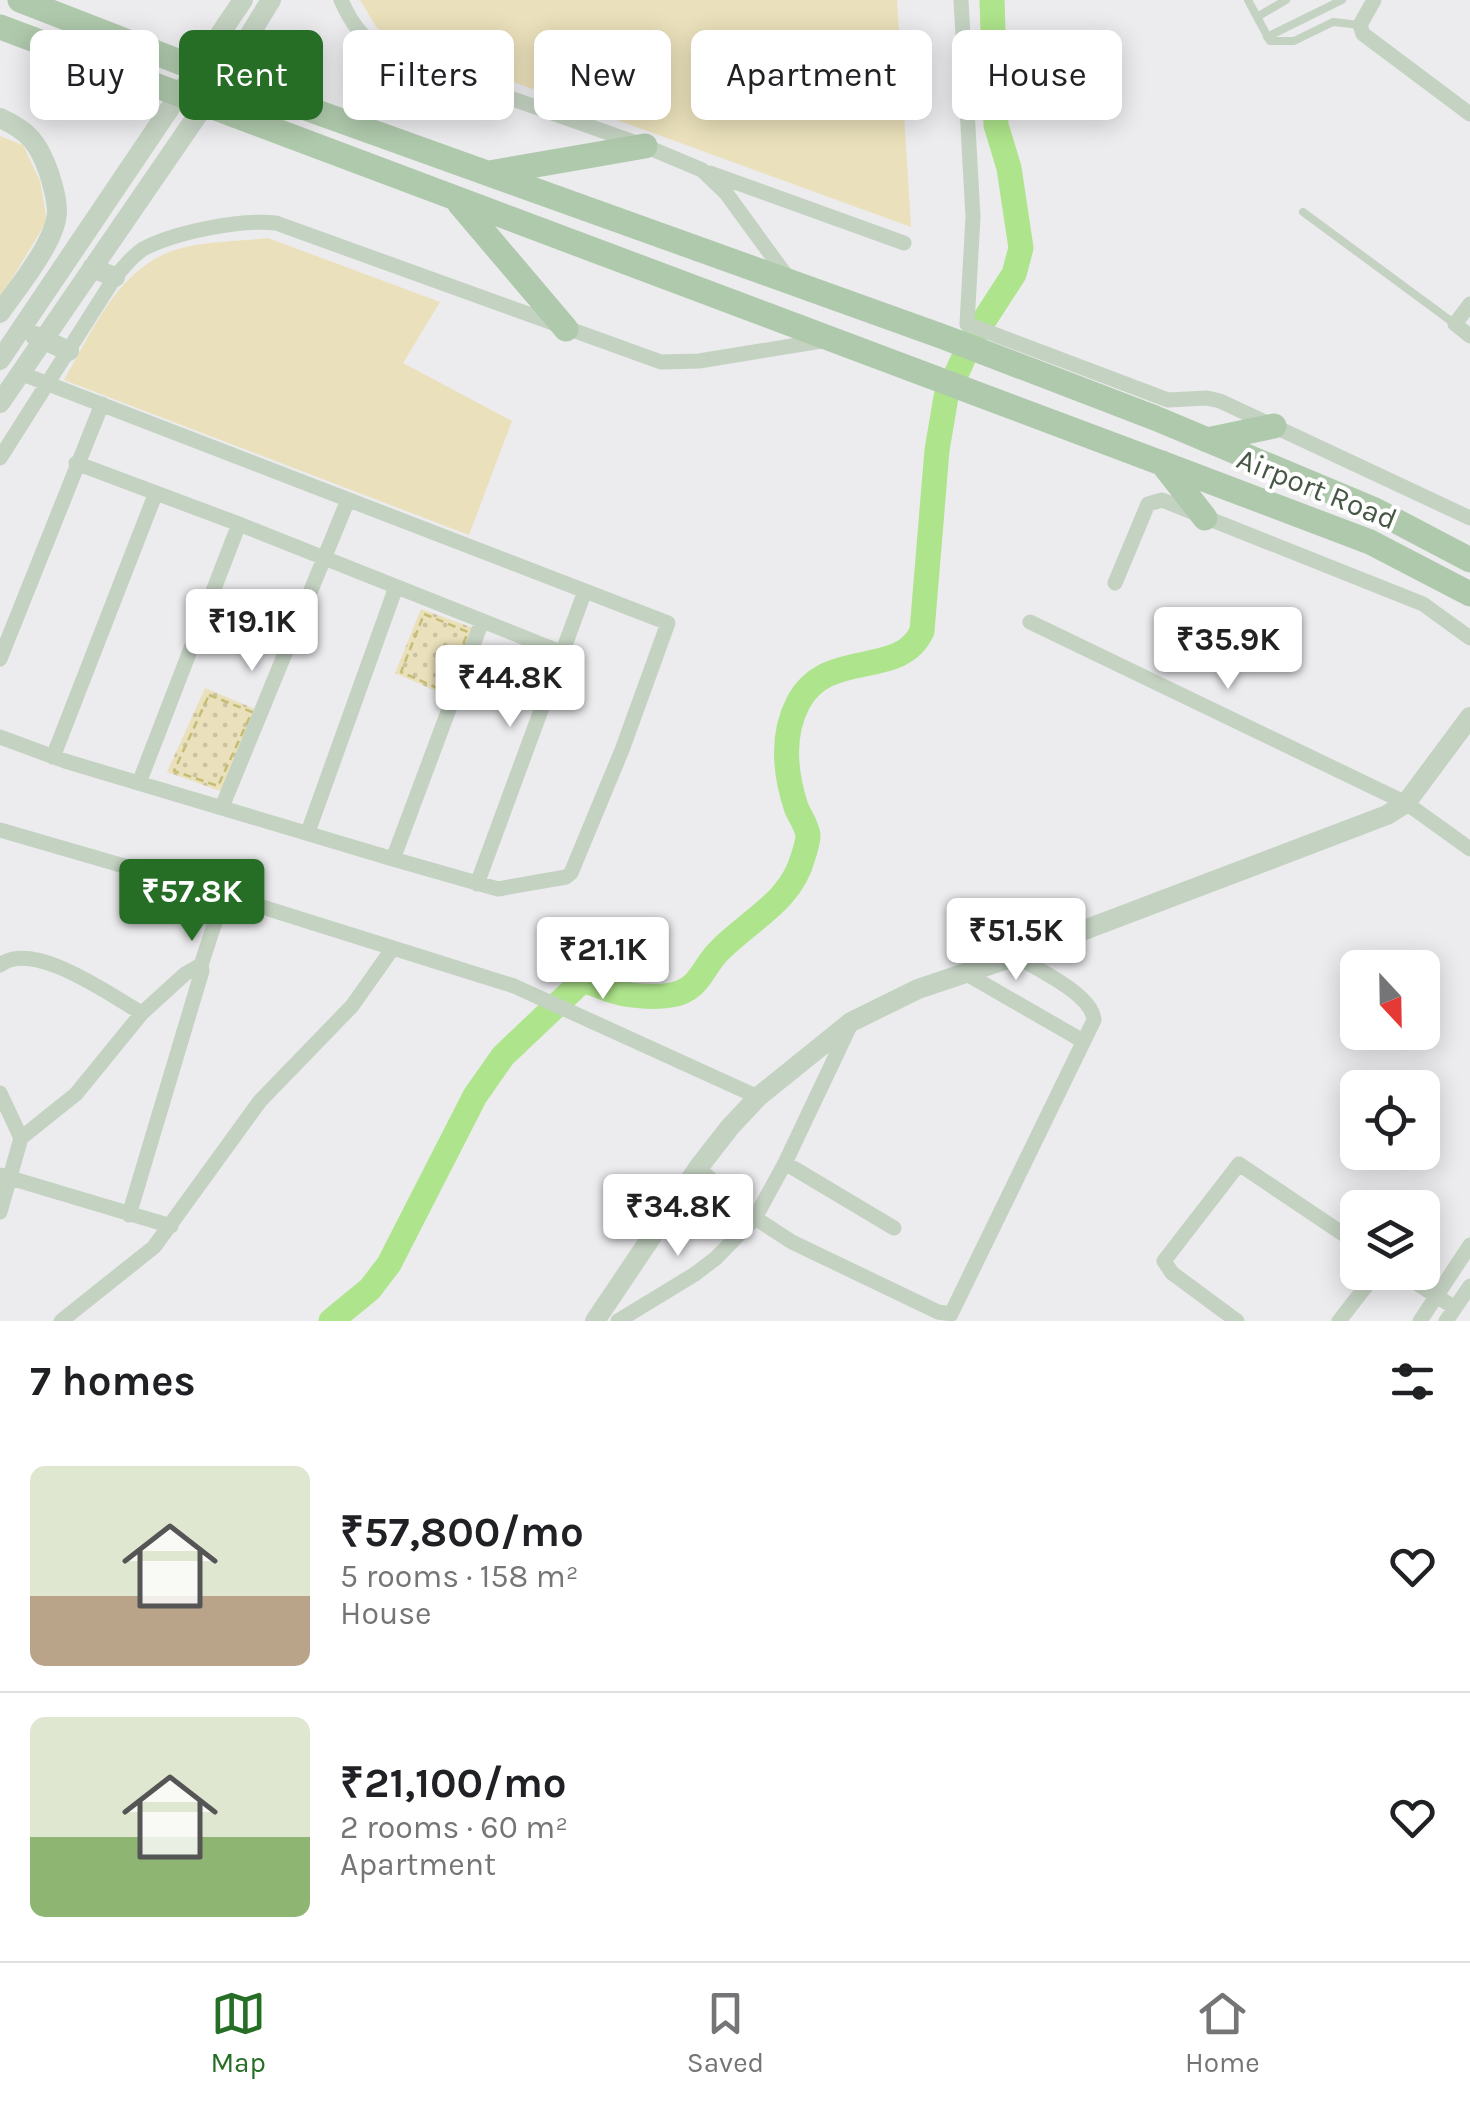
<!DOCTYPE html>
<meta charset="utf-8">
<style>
:root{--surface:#fff;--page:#f6f6f6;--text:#202124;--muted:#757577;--line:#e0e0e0;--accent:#266e25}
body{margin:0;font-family:Karla,sans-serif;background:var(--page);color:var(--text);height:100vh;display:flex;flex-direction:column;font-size:38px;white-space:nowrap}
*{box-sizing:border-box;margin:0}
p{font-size:32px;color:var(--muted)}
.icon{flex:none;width:55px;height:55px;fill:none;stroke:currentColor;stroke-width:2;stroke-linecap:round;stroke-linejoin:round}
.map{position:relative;height:1321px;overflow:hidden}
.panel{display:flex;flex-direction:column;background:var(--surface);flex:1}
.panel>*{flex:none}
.hud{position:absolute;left:30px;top:30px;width:1410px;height:90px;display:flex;gap:20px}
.needle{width:65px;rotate:158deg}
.tools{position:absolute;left:1340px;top:950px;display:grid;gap:20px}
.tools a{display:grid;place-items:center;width:100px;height:100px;border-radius:15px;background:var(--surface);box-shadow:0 5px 25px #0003;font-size:50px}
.price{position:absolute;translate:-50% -85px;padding:0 22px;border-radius:10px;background:#fff;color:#222;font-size:32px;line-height:65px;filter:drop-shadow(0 2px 5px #0008)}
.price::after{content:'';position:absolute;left:50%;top:60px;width:30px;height:22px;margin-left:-15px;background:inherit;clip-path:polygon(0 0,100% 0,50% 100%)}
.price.on{background:var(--accent);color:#fff}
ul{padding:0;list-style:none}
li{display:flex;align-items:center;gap:30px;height:250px;padding:0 30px}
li+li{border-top:2px solid var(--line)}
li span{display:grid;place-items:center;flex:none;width:280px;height:200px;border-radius:15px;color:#555}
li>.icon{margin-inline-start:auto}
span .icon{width:120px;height:120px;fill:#fffc;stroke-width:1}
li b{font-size:42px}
h2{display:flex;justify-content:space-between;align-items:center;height:120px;padding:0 30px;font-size:42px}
.chip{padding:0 35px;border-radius:15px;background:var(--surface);box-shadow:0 5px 25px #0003;font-size:35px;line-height:90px}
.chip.on{background:var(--accent);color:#fff}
.menu{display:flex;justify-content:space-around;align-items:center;height:140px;border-top:2px solid var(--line);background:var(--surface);font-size:28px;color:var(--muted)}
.menu a{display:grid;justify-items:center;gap:5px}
.menu .on{color:var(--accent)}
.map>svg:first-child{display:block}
.green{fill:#eae0bb}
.park{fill:url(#park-dots)}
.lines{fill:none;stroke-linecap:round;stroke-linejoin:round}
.river{stroke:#aee48b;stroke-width:25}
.path{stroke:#c5bd76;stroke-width:2.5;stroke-dasharray:8 5;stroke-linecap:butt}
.service{stroke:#c4d2c2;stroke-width:8}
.minor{stroke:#c4d2c2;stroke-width:15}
.tertiary{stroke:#c4d2c2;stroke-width:20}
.primary{stroke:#afc9ac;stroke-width:25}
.labels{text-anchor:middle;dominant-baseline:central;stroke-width:8;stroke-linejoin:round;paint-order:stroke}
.street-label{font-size:30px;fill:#475745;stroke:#fff}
</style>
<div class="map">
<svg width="1470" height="1321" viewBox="0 0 1470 1321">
<defs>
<pattern id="park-dots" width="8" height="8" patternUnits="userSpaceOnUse" patternTransform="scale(2.5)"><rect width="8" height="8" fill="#eae0bb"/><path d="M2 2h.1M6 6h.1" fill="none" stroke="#cac2a2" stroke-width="1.8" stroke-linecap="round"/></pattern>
</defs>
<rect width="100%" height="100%" fill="#ecebee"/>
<path class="green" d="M360,0h537l14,227 -510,-186 -24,-13z
M0,136l23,9 17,36 7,40 -47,77z
M268,238l172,64 -37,61 109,58 -43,114 -405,-155c32,-55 58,-122 127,-134 25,-5 52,-5 77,-8z"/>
<path class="park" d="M421,609l55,20 -29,67 -52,-23z
M205,688l52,22 -34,82 -56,-20z"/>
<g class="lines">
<path class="river" d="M331,1321l39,-32 19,-25 86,-168 28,-40 79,-75c10,1 18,6 28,9 17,6 43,8 61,5 28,-4 31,-27 48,-44 30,-31 72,-49 84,-94 2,-6 5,-16 5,-22 -1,-9 -9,-20 -12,-28 -11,-34 -15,-71 2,-104 29,-56 102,-23 124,-72l15,-181 9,-53 26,-58 42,-65 7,-26 -12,-80 -13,-43 -4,-125"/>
<path class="path" d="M424,614l44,18 -24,59 -43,-19z
M209,695l43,17 -34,74 -44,-15z"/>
<path class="service" d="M1248,0l22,41h24l39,-19 27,3
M1257,17l29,-17
M1267,37l75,-37
M1303,212l152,112"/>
<path class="minor" d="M341,0c10,23 22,39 43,53l261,93 57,24 24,23 62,85
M961,0l12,217 -6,107 201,76 39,-2 13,3 250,117
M1374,0l-14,25 3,9 107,80
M710,173l194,70
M1470,304l-15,20 15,12
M20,373l648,250 -46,127 -51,123 -5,4 -68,12 -105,-30
M0,458l115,-181c8,-9 17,-21 28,-28 32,-17 98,-30 133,-26l385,139 38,-1 129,-21
M76,463l163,61 324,129
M1115,583l33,-79 14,-4 261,104 47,34
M1030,622l376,181 64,46
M0,659l102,-255
M0,737l65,24 328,98 89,-238
M53,757l102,-262
M139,783l100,-259
M222,807l126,-307
M0,830l224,65 169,53
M308,832l88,-245
M477,884l108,-293
M0,965c34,-26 111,31 142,48
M201,965l23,-70
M965,973l118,68
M0,1093l21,45
M785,1163l109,65
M698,1168l57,50 37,24 146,70 13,2 143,-294c-2,-26 -56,-50 -78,-64
M0,1175l171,51
M0,1212l21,-74 55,-44 66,-81 43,-39 16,-9 1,6 -73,244
M1399,1272l56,36
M61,1321l93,-74 106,-146 92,-95 41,-58 121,38 244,111
M618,1321l77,-47 21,-16 39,-40 30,-55 65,-137
M1237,1321l-65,-48 -8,-12 75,-97 119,80
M1339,1321l38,-49
M1420,1321l50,-76
M1446,1321l24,-35"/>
<path class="tertiary" d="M0,118c29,13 39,26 49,55 4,13 8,26 8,39 -1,30 -40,76 -57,101
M92,268l23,9
M35,336l34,15
M0,360l243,-360
M0,403l223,-325 48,-78
M595,1321l103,-153 32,-41 28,-30 93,-75 67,-33 98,-33 371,-141 19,-12 64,-86"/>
<path class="primary" d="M20,0l188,73 733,263 214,82 220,92 95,50
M0,27c457,172 914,342 1370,515l100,52
M489,173l156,-27
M459,203l107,126
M1207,440l67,-14
M1162,463l43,55"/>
</g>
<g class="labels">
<g class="street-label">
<text transform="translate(1317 489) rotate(22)">Airport Road</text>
</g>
</g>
</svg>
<div class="tools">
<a><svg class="needle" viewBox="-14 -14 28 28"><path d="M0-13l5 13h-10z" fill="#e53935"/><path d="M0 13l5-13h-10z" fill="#757577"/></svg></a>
<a><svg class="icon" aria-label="locate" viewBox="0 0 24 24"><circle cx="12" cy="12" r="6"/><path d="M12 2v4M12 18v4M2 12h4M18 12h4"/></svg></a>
<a><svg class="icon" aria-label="layers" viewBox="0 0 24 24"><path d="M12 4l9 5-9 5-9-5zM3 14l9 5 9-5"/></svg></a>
</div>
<b class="price" style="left:252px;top:674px">₹19.1K</b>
<b class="price" style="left:1228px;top:692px">₹35.9K</b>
<b class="price" style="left:510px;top:730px">₹44.8K</b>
<b class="price on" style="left:192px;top:944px">₹57.8K</b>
<b class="price" style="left:1016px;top:983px">₹51.5K</b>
<b class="price" style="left:603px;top:1002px">₹21.1K</b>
<b class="price" style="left:678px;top:1259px">₹34.8K</b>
<div class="hud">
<a class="chip">Buy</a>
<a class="chip on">Rent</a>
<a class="chip">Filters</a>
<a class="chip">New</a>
<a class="chip">Apartment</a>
<a class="chip">House</a>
</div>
</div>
<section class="panel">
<h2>7 homes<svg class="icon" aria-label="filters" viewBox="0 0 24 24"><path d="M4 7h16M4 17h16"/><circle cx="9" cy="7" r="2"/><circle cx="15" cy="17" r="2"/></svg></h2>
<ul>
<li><span style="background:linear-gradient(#dfe7d0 65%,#b9a48a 0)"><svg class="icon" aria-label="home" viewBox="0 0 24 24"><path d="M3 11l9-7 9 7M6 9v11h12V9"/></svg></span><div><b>₹57,800/mo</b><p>5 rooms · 158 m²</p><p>House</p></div><svg class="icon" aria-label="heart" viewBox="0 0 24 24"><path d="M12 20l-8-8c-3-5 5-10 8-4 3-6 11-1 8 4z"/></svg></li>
<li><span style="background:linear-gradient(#dfe7d0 60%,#8fb573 0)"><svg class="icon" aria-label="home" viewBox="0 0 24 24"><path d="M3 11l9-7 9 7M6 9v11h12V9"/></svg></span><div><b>₹21,100/mo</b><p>2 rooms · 60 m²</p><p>Apartment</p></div><svg class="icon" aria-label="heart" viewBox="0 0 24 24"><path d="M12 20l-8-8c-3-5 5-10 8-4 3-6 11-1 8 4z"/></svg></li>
</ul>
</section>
<nav class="menu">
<a class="on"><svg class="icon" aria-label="map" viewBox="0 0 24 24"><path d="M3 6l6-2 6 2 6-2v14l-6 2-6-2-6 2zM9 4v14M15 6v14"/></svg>Map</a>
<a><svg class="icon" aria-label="saved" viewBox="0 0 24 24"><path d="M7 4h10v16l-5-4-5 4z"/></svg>Saved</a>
<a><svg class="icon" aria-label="home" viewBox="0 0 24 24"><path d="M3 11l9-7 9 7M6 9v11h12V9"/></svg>Home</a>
</nav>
